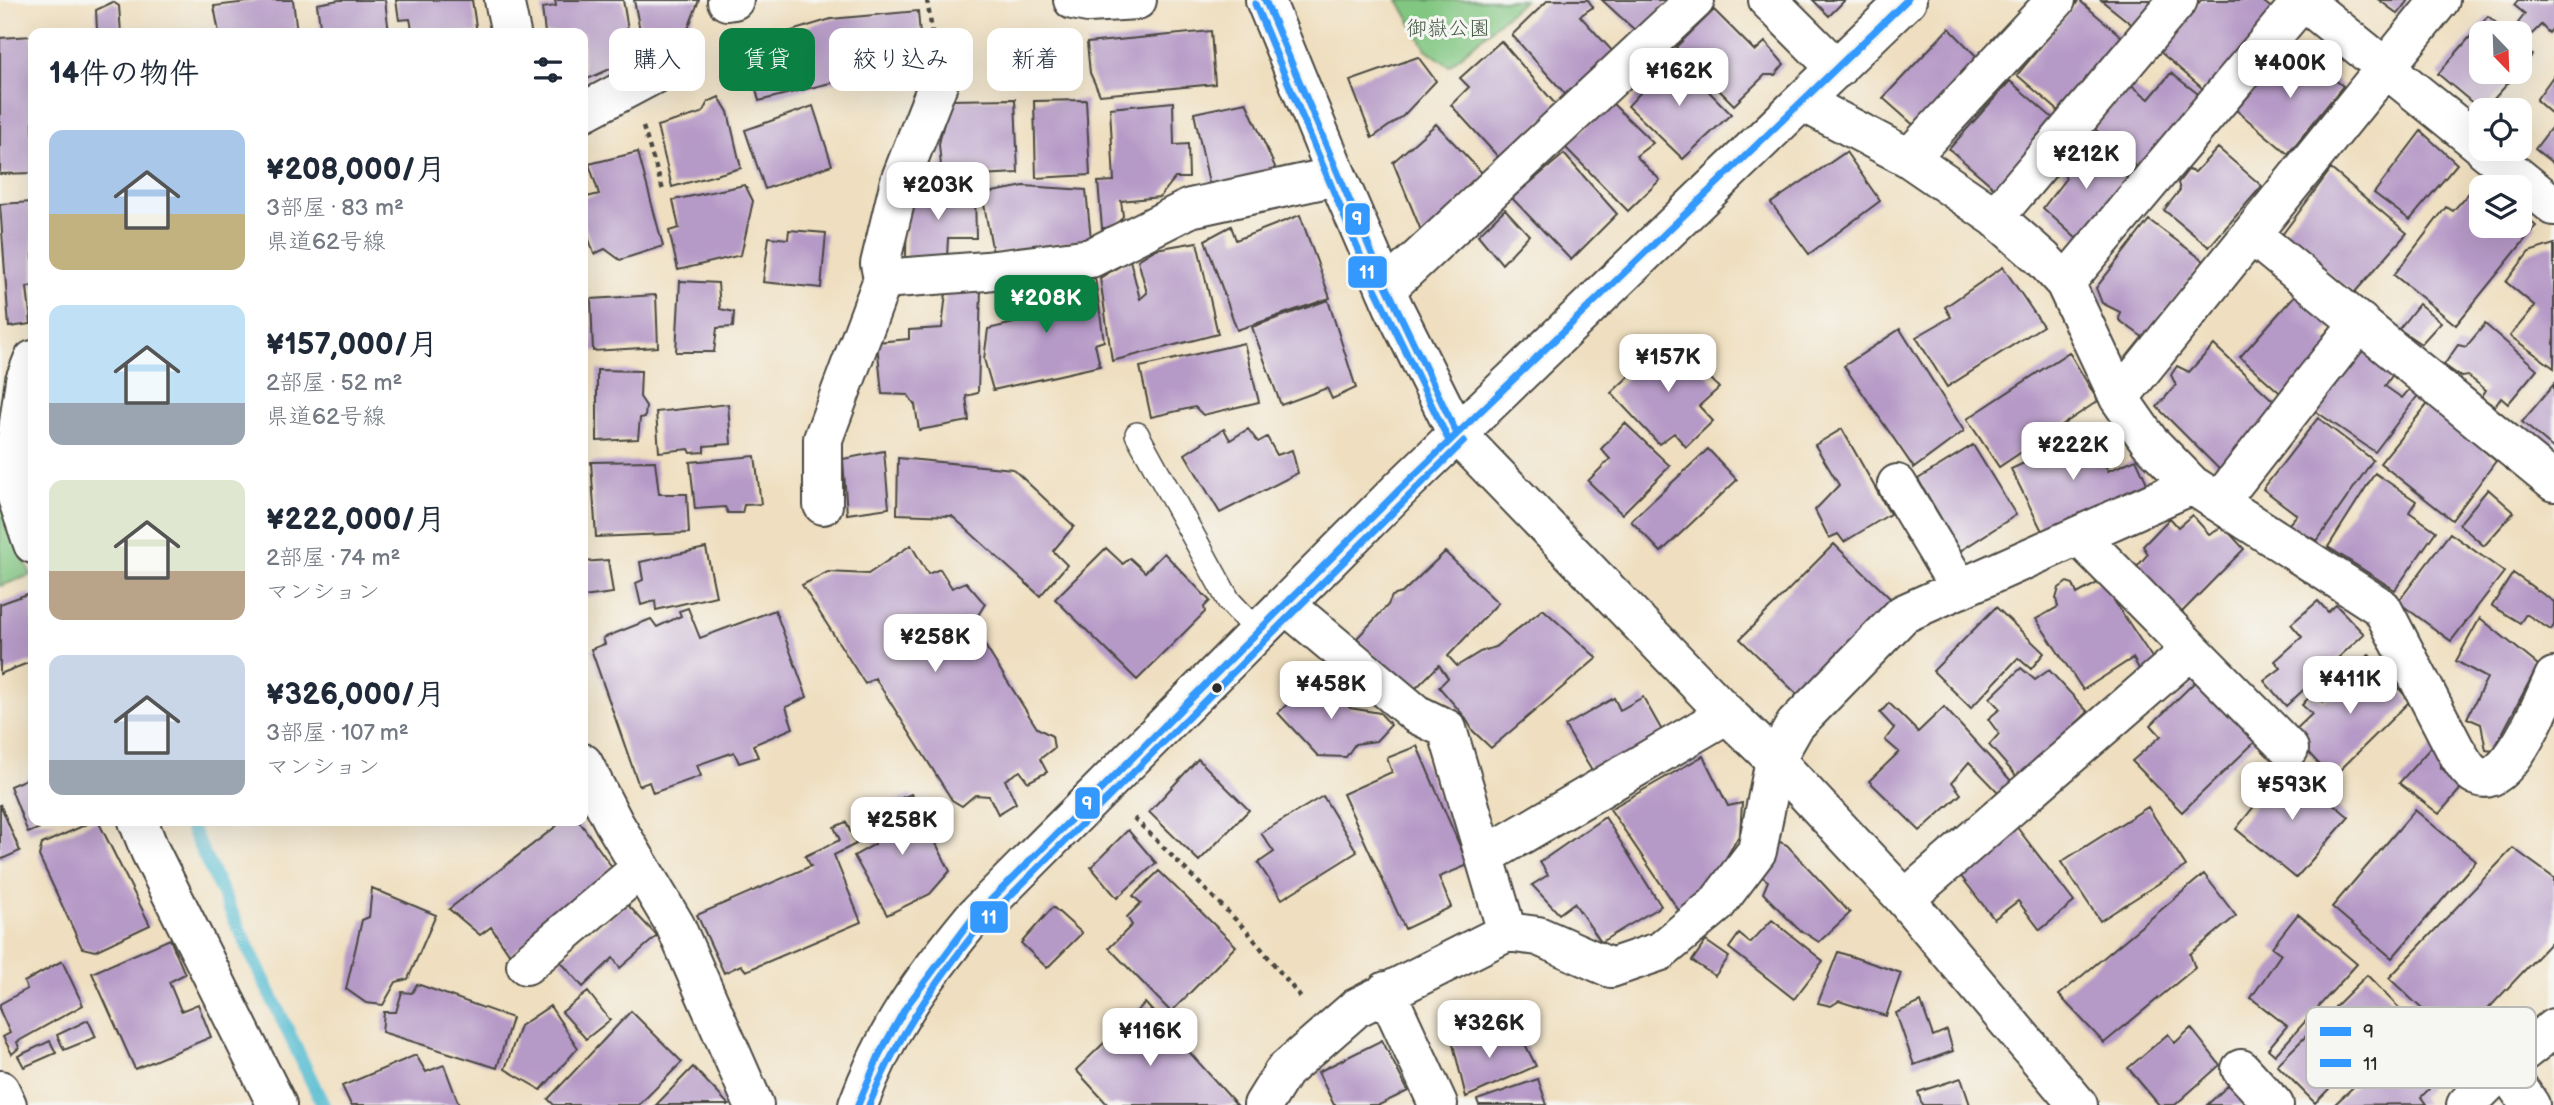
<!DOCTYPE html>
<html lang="ja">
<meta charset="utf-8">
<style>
:root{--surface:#fff;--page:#f2f2f3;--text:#1f2937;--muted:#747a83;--accent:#0b8043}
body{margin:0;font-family:"Balsamiq Sans","Klee One",sans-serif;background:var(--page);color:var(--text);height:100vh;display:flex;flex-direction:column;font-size:26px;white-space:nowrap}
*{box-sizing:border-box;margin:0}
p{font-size:23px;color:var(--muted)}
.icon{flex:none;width:38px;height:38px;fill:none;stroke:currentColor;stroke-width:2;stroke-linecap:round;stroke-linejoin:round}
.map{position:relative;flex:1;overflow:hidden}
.sheet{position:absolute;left:28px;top:28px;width:560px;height:798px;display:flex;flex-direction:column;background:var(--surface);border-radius:14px;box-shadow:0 7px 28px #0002}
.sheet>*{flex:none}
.banner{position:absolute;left:609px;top:28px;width:665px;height:63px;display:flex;gap:14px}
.needle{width:46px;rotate:157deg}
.controls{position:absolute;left:2469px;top:21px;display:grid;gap:14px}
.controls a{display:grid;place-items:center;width:63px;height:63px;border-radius:14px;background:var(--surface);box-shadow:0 7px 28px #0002;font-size:35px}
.price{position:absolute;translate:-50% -60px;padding:0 16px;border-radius:14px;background:#fff;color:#222;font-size:23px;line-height:46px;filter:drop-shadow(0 2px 4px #0008)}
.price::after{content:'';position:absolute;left:50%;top:42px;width:21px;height:16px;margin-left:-10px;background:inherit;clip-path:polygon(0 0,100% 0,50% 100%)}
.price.active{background:var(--accent);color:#fff}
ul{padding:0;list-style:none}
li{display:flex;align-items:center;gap:21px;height:175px;padding:0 21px}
li span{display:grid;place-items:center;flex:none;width:196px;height:140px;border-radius:14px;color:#555}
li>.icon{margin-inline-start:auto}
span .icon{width:84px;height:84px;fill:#fffc;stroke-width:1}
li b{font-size:30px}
h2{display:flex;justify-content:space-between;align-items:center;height:84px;padding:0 21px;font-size:30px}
.chip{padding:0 24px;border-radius:14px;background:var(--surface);box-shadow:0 7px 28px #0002;font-size:24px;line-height:63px}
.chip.active{background:var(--accent);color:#fff}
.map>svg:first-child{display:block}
.green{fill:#81c681;stroke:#567856;stroke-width:2}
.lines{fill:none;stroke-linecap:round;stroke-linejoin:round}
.stream{stroke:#52bbd0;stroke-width:14}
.building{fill:#b599c6}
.lane-casing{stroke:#484641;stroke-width:26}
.street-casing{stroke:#484641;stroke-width:42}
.secondary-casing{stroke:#484641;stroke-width:42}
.path{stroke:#484641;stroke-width:4.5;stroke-dasharray:5 5;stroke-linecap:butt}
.lane{stroke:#fff;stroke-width:23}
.street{stroke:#fff;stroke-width:38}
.secondary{stroke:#fff;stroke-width:38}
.bus-1-casing{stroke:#f6f6f2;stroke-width:12}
.bus-2-casing{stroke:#f6f6f2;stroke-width:12}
.bus-1{stroke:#39f;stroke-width:7}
.bus-2{stroke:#39f;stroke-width:7}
.bus-dot{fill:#2b2b2b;stroke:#f6f6f2;stroke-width:2.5}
.labels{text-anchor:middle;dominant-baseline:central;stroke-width:6;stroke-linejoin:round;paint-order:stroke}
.park-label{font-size:21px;fill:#455a45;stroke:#f6f6f2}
.key{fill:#f6f6f2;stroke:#b9b9b6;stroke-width:2}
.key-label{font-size:19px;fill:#2b2b2b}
.line-badge{stroke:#f6f6f2;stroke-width:2.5}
.badge-label{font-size:19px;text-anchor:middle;font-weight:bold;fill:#fff}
</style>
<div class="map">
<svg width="2554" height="1105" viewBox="0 0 2554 1105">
<rect width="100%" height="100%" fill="#f6f6f2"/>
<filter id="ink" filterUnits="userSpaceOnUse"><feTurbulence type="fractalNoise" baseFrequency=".0143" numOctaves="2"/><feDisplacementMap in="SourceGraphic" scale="14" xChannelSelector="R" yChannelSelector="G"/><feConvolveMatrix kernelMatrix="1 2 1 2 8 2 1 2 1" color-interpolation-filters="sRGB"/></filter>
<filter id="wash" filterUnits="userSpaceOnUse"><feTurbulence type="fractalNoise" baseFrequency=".00686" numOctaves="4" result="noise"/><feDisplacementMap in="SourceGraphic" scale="28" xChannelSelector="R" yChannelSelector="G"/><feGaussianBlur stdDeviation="1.57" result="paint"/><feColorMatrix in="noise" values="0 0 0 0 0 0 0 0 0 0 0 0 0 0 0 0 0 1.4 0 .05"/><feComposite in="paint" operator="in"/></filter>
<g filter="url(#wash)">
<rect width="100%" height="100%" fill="#efdfc0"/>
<path class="green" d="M1398,0h126l-75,66 -23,-17z
M0,502l31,73 -31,11z"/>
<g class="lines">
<path class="stream" d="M188,821l135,284"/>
</g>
<g id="blocks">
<path class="building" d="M264,0h29l4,33h-78l-5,-27z
M339,0h46l4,33h-68l-4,-29z
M396,0h76l5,33h-64l-3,-14 -11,1z
M555,0h68l10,59 -50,22v-48h-38l-3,-25 14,-2z
M634,0h65l-13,34 -44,7z
M1548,0h40l5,7 -13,9 35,38 -47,43 -56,-62z
M1602,0h68l-32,33z
M1813,0h32l-16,16z
M2079,0l44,38 -62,75 -44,-38z
M2101,0h57l-23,27z
M2201,0h60l16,12 -68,82 -50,-43z
M2379,0h30l-11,14z
M2518,0h36v27l-5,6 -8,-8 -9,9 -14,-11 7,-9 -11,-9z
M113,2l6,4 2,27h-41v-2l17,-1 -1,-20z
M1714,10l41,41 10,-9 19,22 -9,11h-10l-31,30 -58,-58z
M918,11l5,61 -89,10 -75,19 -14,-56 86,-26z
M2488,16l20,17h-26v39h36l-34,38h-3l-43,-36z
M1949,28l31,32 -62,69 -35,-31z
M1211,31l4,53 -115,11 -10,-22 -3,-30z
M33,36v137l-33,1v-136z
M1501,41l56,65 -56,54 -50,-55 18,-18 -9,-9z
M2520,44l12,11 -12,14z
M2292,47l51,39 -55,68 -52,-44z
M1674,56l57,58 -48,45 -55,-53z
M1418,57l18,24 -33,35 -31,22 -22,-57z
M2171,73l31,24 -61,74 -48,-44 37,-43 19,15z
M2554,75v41l-18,-16z
M2010,81l45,39 -58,70 -48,-41z
M719,97l9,15 13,56 -69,19 -15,-61 45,-13 6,-11z
M1015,99l3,74 -76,4 -3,-33 10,-44z
M1086,100l4,75 -54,3 -2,-77z
M1173,102l1,43 14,-1 1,34h-14l-15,19 -39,4 2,15 -9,12h-12l-4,-46 16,-1 -4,-73z
M1246,102l29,65 -6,11 -59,10 -16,-75z
M1612,103l41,40 -17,13 24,24 -32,31 -63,-64z
M813,106l19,59 -67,24 -20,-59z
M1436,124l49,52 -61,62 -31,-76z
M2554,124v40l-19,-15z
M2421,131l36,33 -47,56 -36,-27z
M2087,137l5,2 5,12 35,31 -54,58 -35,-32 23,-30 -4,-6 10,-12 9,3 8,-6 -12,-9z
M2218,148l44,38 -53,61 -45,-37 16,-20 -2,-7 10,-13 7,2z
M638,152l25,94 -43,14 -15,-11 -11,5 -11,-33v-23l16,-4 -10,-30z
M1846,152l34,49 -71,53 -38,-51z
M1564,154l53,60 -46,46 -59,-62z
M2331,169l76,64 -53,60 -72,-58z
M745,185l8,16 -12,54 -63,15 -9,-39 10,-3 -6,-28z
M1024,186l62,4 5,49 -98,14 -11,-59z
M2475,186l7,6v34h38v-14l16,14 -80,99 -62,-50 52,-68 7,4z
M975,193l1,45h-28l-1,19h-41l1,-63z
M33,202v84l-6,1 4,37 -22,3 -9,-123z
M1505,209l24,26 -27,29 -24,-29z
M1300,215l30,83 -93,32 -32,-90 26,-14 5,14z
M2149,220l55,41 -60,77 -25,-18 1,-8 -18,-9 -6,-15z
M789,230l37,3 -5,55 -58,-6 6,-45 19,2z
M1197,242l21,92 -106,27 -12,-83 30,-18 10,39 7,-6 -9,-33 18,-11z
M2554,244v124l-44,-32 25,-30 -29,-24 23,-30z
M2003,267l40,59 -96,61 -31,-50 35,-20 -6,-10z
M1095,278l9,63 -9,3 5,22 -107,24 -9,-31 4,-30 26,-6 -5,-29z
M680,281l38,2 2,26 14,3 -1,15 -16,1 -3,24h-38z
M981,288l-3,105 -12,3 3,25 -50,9 -4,-25 -7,-10 -26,-1 -5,-52 32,-3v-9l33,-2 4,-35z
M2297,293l37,31 -11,12 9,11 -44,53 -48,-43z
M656,295l2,52 -65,4 -2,-52z
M1328,300l28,88 -24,11 -5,-11 -46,17 -29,-78z
M2419,304l22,18 -20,22 -22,-15z
M2485,324l52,45 -29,35 -7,-6 -6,8 -14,-8 5,-8 -18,-14 -7,1 -17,-12 14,-20 8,2z
M1900,329l64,102 -50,37 -70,-102z
M1673,335l46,53 -20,18 14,15 -27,26 -12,-14 -15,11 -48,-51z
M2357,341l38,30 -10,15 17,12 11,-13 9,5 -47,62 -64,-44z
M1244,343l15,59 -56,13 -8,-8 -44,10 -11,-50z
M2214,345l67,63 -59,64 -65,-65 19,-22 -5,-10 6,-9 12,6z
M2069,352l29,49 -99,66 -32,-48z
M597,370l44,1 -1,26 6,9 -1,11 -5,1 -2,21 -41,2z
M2554,384v65l-32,-27z
M2431,400l57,45 -5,5 13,11 -44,59 -72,-57z
M728,404l3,40 -27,2v6l-13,1 -2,-4 -30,3 -3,-40z
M2318,418l55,42 -56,81 -29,-16 9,-10 -34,-26z
M1625,423l45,43 -48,48 -34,-33 22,-22 -9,-10z
M1224,429l6,11 18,-11 10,13 9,-5 10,18 15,-5 6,23 -78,40 -35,-59z
M1842,429l48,85 -46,28 -6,-8 -9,4 -14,-28 24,-25 -24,-40z
M2090,433l18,38 28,-12 11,24 -104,50 -32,-64z
M1973,445l43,70 -56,36 -42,-72z
M1708,449l29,31 -76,72 -30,-31z
M884,451l5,57 -42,6 -4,-55z
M755,456l6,48 -17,1 -2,8h-14l-3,-6 -30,2 -5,-47z
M898,458l115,11 61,57 -21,25 14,14 -27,31 -88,-80 -55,-2z
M655,461l4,33h28l2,39 -93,4 -5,-75z
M2375,473l41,28 -7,11 27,19 -41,59 -67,-43z
M2488,489l26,23 -30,34 -25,-22z
M2192,515l17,19 14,-8 21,23 -64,65 -45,-45 13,-15 -5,-8 27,-28 8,9z
M2450,533l54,39 -53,69 -53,-39z
M1834,544l60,58 -93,96 -61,-59z
M911,545l17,29 12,-5 12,19 14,-6 19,22 -13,21 65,103 15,8 2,12 -14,11 7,13 -19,10 -8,-11 -15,9 11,23 -18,11 -9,-18 -14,-1 -13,11 -10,-6 -77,-122 -10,6 -63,-99 26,-13 40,2z
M706,548l10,48 -60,14 -1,-9 -14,4 -5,-22 7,-3 -3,-18z
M1106,548l17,16 7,-6 15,14 19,-19 46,48 -6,6 1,5 -68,68 -82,-81z
M1445,552l53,51 -50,53 9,10 23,-14 15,-5 48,-38 54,49 -106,90 -18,-17 -8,-14 -26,-30 9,-9 -9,-13 -28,28 -54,-55 31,-33 4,-9 10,-3z
M608,560l5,33 -30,4v-35z
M2513,573l41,29v23l-3,5 -25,-16 -6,9 -28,-17z
M2101,581l56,84 -14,11 -10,-18 -50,32 -47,-71 22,-12 -2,-8 3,-11 8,-6 6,2 4,10z
M30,593l3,8v60l-33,13v-70z
M2318,601l10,11 8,-7 28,29 -78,72 -22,-25 17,-13 -6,-7 27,-24 -11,-13z
M1996,607l48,46 -13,16 -13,-11 -47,50 -38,-37z
M688,608l12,30 75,-28 32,87 -21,10 7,21 -40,17 5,12 -19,6 -5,-11 -37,13 4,11 -48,17 -4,-11 -10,4 -48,-137 14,-5 -2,-6 48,-19 6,8 24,-11 -2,-5z
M2480,618l58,47 -45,86 -7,-1 -5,-26 -14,-6 20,-40 -31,-17z
M2369,655l41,46 -78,77 -41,-44 21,-20 -10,-9 10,-11 11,8z
M2021,668l14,12 14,-10 39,42 -70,66 -29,-33 10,-11 -11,-15 12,-10 -10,-11z
M1319,674l31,34 30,5 11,12 -15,16 -21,3 -9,13 -28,-1 -40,-43z
M2200,677l60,60 -78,75 -50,-51 29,-25 -10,-11z
M1643,697l22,39 -70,40 -30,-50 49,-28 6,12z
M1889,703l29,29 26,-25 68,75 -13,11 -30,-31 -17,20 9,12 -41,37 -51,-50 30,-29 -14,-12 9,-12 -14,-15z
M1417,746l51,119 -29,12 12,30 -46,22 -62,-135 49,-22 -5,-14z
M2432,746l14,11 -6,10 23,19 -24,28 -40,-31z
M1703,756l25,50 14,-3 -2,31 -27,46 -31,35 -72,-106z
M1198,759l51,51 -50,51 -50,-49z
M2287,765l62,52 -53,61 -60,-49z
M33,776v45h24l-29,12 -18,-47z
M911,794l39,77 -20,23 -43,21 -33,-59 21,-12 -8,-21 26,-12 -3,-8z
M1323,796l34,56 -75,47 -24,-36 16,-11 -13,-19z
M0,804l20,47 -20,9z
M2148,807l38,59 -86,55 -39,-59z
M2415,810l61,51 -84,97 -60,-51z
M1605,817l56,89 -60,36 -27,-39 -15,11 -27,-29 16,-10 -8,-13z
M94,821h4l52,104 -55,26 -13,-3 -43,-92 3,-12z
M563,821h16l33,46 -102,88 -19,-28 -11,8 -31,-26z
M846,822l10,22 -22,11 27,67 -115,49 -5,-6 -17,8 -27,-58 114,-49 -6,-10 35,-16 -6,-13z
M2016,826l58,76 -34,28 -22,-29 -24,18 -34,-44z
M1128,830l28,33 -39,35 -26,-31z
M1773,839l14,6 63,68 -31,29 -22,-14 -34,-35 5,-12 -10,-7z
M2513,848l41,30v61l-97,103 -68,-64z
M1159,871l77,75 -65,66 -62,-64 23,-23 -5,-8 14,-14 -8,-7z
M2204,874l32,42 -46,38 5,14 -91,75 -45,-48z
M372,888l64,27 -28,64 -12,3 -13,23 -17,-2 -20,-14 16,-69 7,-3z
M626,903l31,33 -37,32 -7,-10 -30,29 -23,-26z
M1053,907l29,26 -35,35 -26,-25z
M2298,914l59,50 -82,91 -7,-6 19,-23 -36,-28 30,-44 -9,-7z
M1772,920l51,41 -29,38 -65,-51 10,-14 11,9z
M170,939l15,35 -16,8 12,29 17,-7 13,33 -76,32 -43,-96z
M1706,941l23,16 -14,19 -23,-15z
M1838,952l63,21 -15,43 -47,-15 -8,5 -13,-3z
M62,961l21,44 -66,37 2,6 -7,6 -9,-17 7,-4 -10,-22v-7l27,-15 -3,-7z
M2367,975l37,38 -89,90 -38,-38z
M417,984l95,34 -15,50 -115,-36 2,-20h12l6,-20 10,1z
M588,992l22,28 -24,19 -24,-27z
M1921,1002l12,34 14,-6 6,21 -39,14 -18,-52z
M1145,1003l92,102h-129l-32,-35z
M550,1006l28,42 -37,42 -36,-21 15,-43z
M631,1011l51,51 -43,43h-85l-6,-6z
M88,1020l8,17 -32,13 -7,-15z
M2191,1028l29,37 -45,40h-16l-31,-37 40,-34 7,9z
M1450,1032l73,8 13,26 -70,31z
M1382,1040l26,51 -29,14h-45l-16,-33z
M50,1041l6,12 -32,14 -6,-11z
M2394,1049l35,40 -8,8 5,7 -92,1z
M416,1055l10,17 18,-7 15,40h-108l-9,-19z
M693,1067l36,38h-73z
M1961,1078l9,27h-48l-4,-13z
M1538,1079l9,26h-68l-2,-5z
M2233,1081l21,24h-47z"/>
</g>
</g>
<g filter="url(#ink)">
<use href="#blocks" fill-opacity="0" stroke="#484641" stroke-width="2"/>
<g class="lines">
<g class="lane-casing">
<path id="lane" d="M1137,434l92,167 29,31"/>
</g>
<g class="street-casing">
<path id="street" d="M504,0l7,33
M1073,0l15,3 49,-3
M1768,0l69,69
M2302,0l180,146
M727,1l7,-1
M1803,102l106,56 86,59 48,42 22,24 54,115 30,43 43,44 190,123 73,141c6,9 13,25 25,28 29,10 64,-78 74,-100
M583,112l98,-52
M2484,149l70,57
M1909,158l147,-158
M1995,217l183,-217
M2251,234l303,248
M883,279l103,-8 105,-13 99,-50 147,-32
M2065,283l238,-283
M1386,289l309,-289
M33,360l-8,20 -14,100 22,64
M2119,398l321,-398
M1897,484l63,105
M2219,502l141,-180
M823,505v-66l60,-160 -3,-15 20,-83 40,-102
M2080,537l209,212
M1286,605l130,109 31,15 60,203
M583,763l31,60 61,102 79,180
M138,821l12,30 127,254
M1485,856l242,-142
M1905,899l286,-249
M526,965l115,-97
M1386,991l52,113
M2504,1067l26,38
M2241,1069l33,36
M0,1090l7,15
M1263,1105l21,-34 72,-63 151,-76 31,4 73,32 50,-17 55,-46 41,-54 18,-91 20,-35 108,-111 289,-129"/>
</g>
<g class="secondary-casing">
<path id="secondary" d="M1265,0l72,176 56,130 64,128 270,280 48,46 130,139 173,206
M858,1105c28,-76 63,-124 114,-186l428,-430 507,-489
M2466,1105l38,-38 50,-39"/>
</g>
<path class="path" d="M927,0l6,37
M643,127l20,63
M1134,818l114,114 53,66"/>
<use href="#lane" class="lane"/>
<use href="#street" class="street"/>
<use href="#secondary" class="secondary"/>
<g class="bus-1-casing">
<path id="bus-1" d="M1265,0l115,273 77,161
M858,1105l22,-52 26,-46 66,-88 428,-430 507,-489"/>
</g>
<g class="bus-2-casing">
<path id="bus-2" d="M1255,4l115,274 78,161
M869,1105c27,-67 66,-123 111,-179l484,-485"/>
</g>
<use href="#bus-1" class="bus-1"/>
<use href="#bus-2" class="bus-2"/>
</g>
</g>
<circle class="bus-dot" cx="1217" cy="688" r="6"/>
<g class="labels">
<g class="park-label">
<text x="1448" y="28">御嶽公園</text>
</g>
</g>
<rect x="2306" y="1007" width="230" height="81" rx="10" class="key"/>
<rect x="2320" y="1027" width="31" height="9" fill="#39f"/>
<rect x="2320" y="1059" width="31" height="8" fill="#39f"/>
<g class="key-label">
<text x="2363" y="1038">9</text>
<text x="2363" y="1070">11</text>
</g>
<g class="line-badge">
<rect x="1344" y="202" width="27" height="34" rx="7" fill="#39f"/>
<rect x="1347" y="255" width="41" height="34" rx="7" fill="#39f"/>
<rect x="1074" y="786" width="27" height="34" rx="7" fill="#39f"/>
<rect x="969" y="900" width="40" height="34" rx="7" fill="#39f"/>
</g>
<g class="badge-label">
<text x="1357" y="225">9</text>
<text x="1367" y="279">11</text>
<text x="1087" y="810">9</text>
<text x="989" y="924">11</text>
</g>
</svg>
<div class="controls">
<a><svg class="needle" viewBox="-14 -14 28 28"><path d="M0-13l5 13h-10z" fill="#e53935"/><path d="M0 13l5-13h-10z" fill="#747a83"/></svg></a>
<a><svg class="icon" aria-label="locate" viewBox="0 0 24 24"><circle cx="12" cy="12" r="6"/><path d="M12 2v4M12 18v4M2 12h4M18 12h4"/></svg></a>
<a><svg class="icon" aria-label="layers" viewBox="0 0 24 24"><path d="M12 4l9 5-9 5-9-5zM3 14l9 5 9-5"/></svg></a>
</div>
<b class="price" style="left:2290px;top:100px">¥400K</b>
<b class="price" style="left:1679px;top:108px">¥162K</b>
<b class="price" style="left:2086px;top:191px">¥212K</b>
<b class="price" style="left:938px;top:222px">¥203K</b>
<b class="price active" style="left:1046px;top:335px">¥208K</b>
<b class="price" style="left:1668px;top:394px">¥157K</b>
<b class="price" style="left:2073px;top:482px">¥222K</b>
<b class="price" style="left:935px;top:674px">¥258K</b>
<b class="price" style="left:2350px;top:716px">¥411K</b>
<b class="price" style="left:1331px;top:721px">¥458K</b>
<b class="price" style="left:2292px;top:822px">¥593K</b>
<b class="price" style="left:902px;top:857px">¥258K</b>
<b class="price" style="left:1489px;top:1060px">¥326K</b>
<b class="price" style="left:1150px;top:1068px">¥116K</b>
<div class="banner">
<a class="chip">購入</a>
<a class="chip active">賃貸</a>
<a class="chip">絞り込み</a>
<a class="chip">新着</a>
</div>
<section class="sheet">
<h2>14件の物件<svg class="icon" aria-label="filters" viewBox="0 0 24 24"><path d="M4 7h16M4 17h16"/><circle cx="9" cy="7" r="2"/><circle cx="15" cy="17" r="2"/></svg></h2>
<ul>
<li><span style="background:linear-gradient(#a9c7e8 60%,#c2b280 0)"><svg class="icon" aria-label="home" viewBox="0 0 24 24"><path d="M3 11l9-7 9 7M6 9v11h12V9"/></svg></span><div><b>¥208,000/月</b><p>3部屋 · 83 m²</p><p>県道62号線</p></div></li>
<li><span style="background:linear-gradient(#bfe0f5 70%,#9aa5b1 0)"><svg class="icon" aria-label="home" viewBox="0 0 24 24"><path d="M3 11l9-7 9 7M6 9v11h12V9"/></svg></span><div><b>¥157,000/月</b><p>2部屋 · 52 m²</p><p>県道62号線</p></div></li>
<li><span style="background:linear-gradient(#dfe7d0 65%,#b9a48a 0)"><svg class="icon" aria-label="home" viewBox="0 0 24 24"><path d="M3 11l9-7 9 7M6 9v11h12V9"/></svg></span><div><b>¥222,000/月</b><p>2部屋 · 74 m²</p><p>マンション</p></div></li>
<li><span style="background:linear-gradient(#c9d6e8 75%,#9aa5b1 0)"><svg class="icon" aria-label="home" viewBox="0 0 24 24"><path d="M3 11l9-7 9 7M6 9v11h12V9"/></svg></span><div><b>¥326,000/月</b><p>3部屋 · 107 m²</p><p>マンション</p></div></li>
</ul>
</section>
</div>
